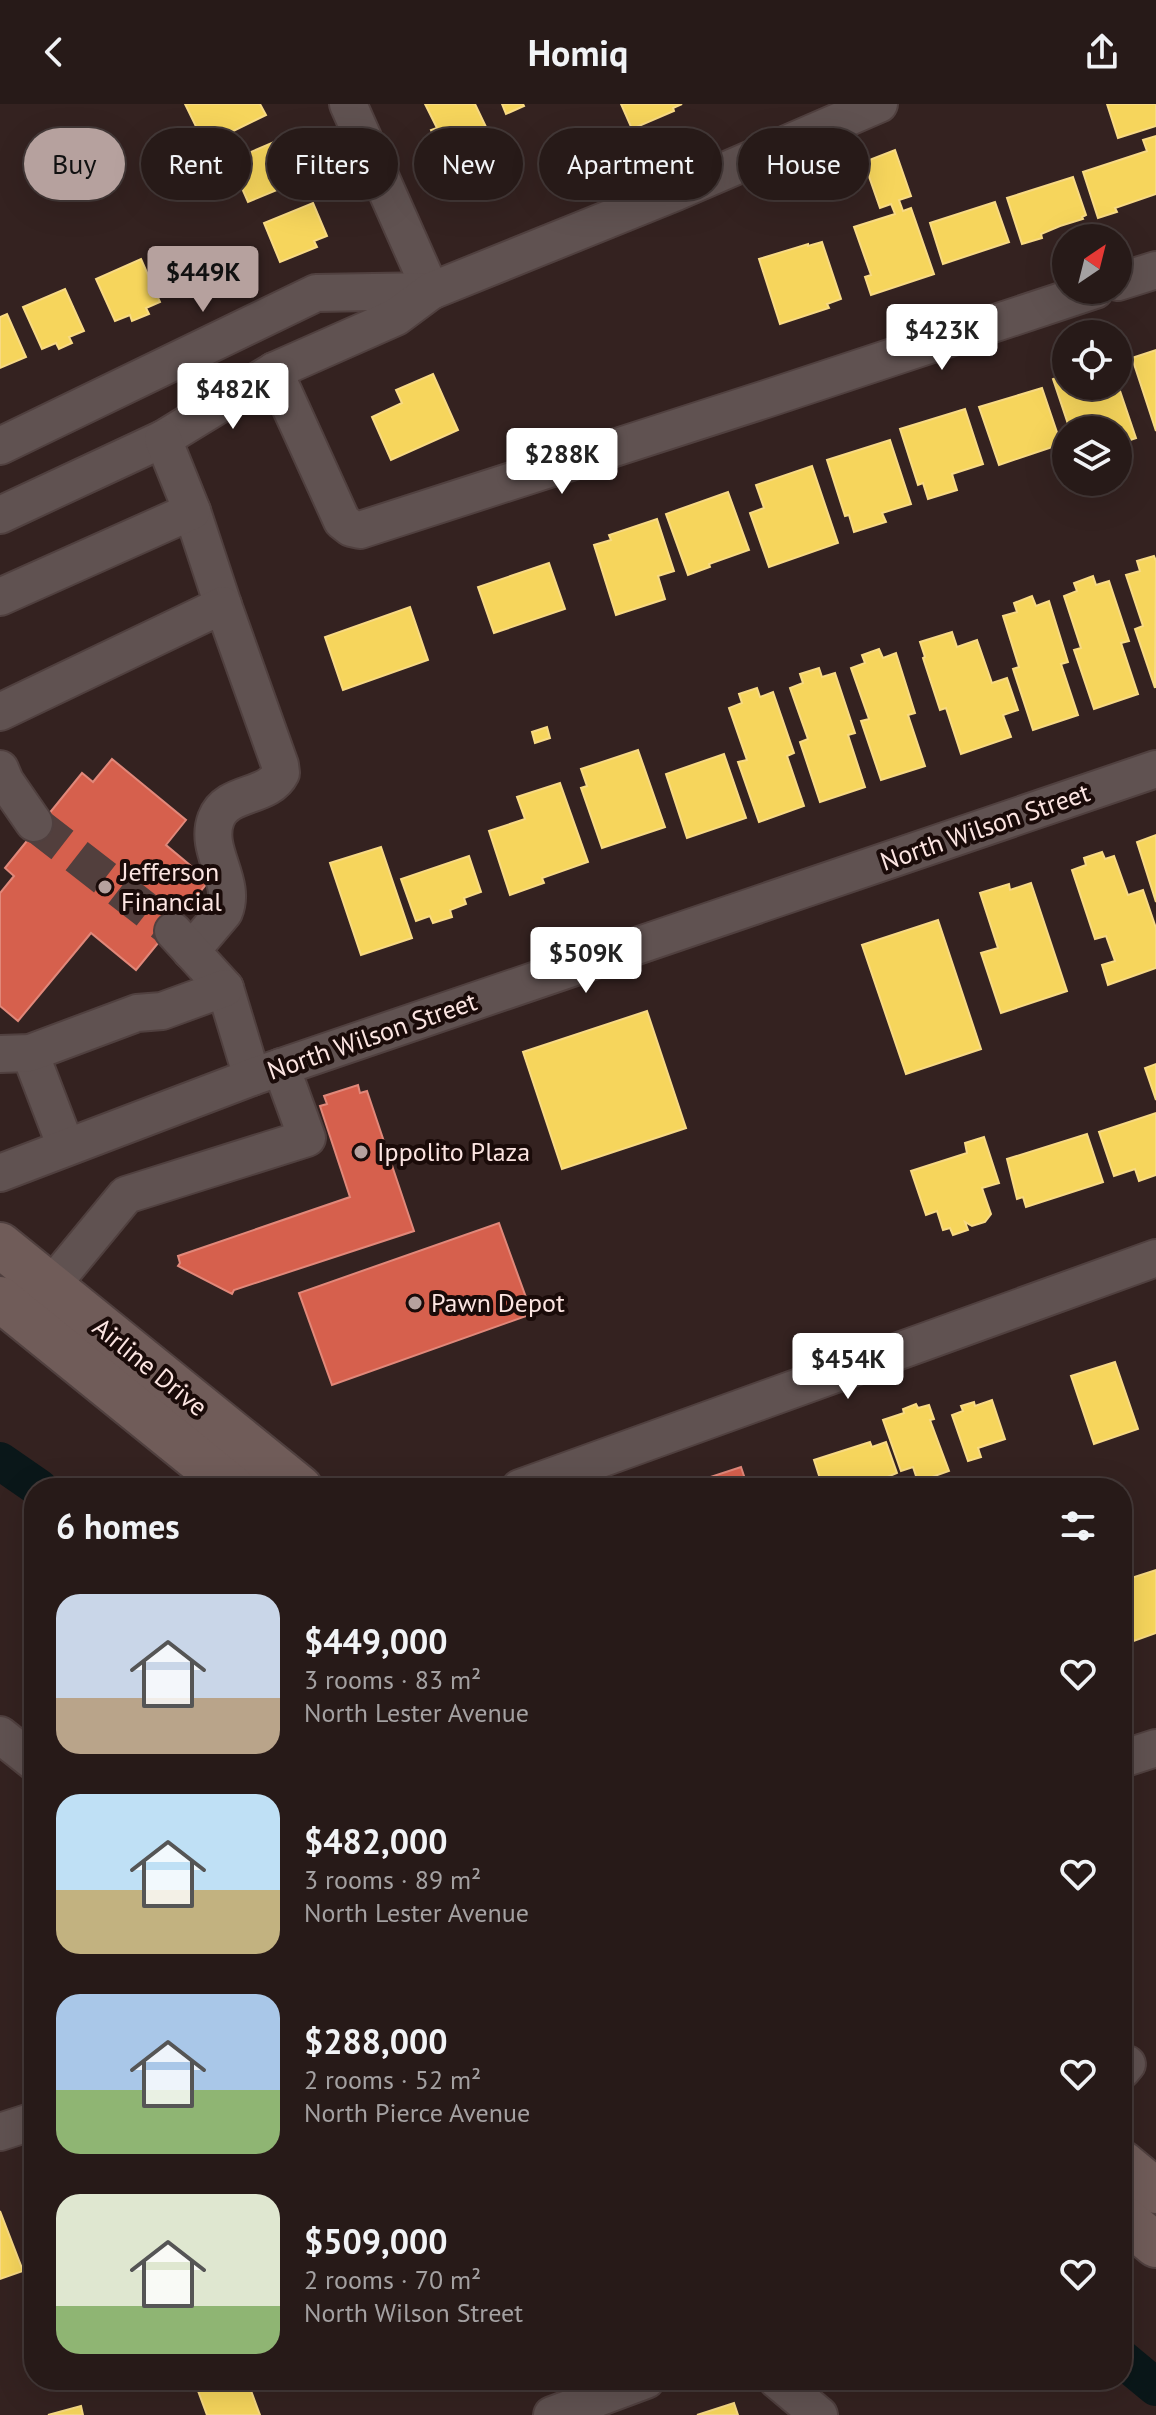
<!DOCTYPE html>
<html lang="en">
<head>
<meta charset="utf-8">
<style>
	:root { --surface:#271a18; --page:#332725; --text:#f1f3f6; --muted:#a4a1a2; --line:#433837; --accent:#b6a19e }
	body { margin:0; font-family:"PT Sans",sans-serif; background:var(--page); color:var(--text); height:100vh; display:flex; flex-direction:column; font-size:30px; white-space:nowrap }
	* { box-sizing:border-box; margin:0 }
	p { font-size:26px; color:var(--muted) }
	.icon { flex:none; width:44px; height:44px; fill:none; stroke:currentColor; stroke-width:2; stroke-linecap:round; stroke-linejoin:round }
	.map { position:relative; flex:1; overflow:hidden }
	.drawer { position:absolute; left:24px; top:1374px; width:1108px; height:912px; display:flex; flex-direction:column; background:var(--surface); border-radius:32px; box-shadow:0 8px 32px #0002,0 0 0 2px var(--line) }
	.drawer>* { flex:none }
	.banner { position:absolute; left:24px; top:24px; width:1108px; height:72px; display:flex; gap:16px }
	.needle { width:52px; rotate:35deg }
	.fabs { position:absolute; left:1052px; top:120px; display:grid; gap:16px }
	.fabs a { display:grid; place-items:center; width:80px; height:80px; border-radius:50%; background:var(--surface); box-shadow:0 8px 32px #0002,0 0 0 2px var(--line); font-size:40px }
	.price { position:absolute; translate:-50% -68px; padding:0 18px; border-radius:8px; background:#fff; color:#222; font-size:26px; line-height:52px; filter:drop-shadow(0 2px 4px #0008) }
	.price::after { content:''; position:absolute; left:50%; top:48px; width:24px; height:18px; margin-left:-12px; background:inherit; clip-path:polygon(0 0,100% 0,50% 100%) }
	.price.current { background:var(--accent); color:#111 }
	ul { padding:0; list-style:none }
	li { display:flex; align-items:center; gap:24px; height:200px; padding:0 32px }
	li span { display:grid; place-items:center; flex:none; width:224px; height:160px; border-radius:24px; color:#555 }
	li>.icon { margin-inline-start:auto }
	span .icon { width:96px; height:96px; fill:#fffc; stroke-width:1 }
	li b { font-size:34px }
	h2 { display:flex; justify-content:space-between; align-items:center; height:96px; padding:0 32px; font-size:34px }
	.chip { padding:0 28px; border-radius:36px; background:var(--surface); box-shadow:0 8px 32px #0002,0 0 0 2px var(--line); font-size:28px; line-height:72px }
	.chip.current { background:var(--accent); color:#111 }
	header { display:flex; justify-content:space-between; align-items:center; height:104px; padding:0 32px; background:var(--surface); font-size:36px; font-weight:800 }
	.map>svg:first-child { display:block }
</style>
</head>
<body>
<header><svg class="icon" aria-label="back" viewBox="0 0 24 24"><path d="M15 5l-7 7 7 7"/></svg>Homiq<svg class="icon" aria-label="share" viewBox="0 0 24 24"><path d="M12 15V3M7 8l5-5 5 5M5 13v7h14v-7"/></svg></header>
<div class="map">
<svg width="1156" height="2311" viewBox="0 0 1156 2311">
	<rect width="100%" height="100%" fill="#342220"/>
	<g fill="#f6d55c" stroke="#f8da84" stroke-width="2">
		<polygon points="185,0 260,0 266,11 205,41"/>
		<polygon points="425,0 475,0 487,25 447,43 445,38 438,41 431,26 437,24"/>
		<polygon points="502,0 523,0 524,2 506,10"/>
		<polygon points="621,0 682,0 673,4 674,7 632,25"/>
		<polygon points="1107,0 1156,0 1156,22 1118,34"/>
		<polygon points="1156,32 1156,90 1115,104 1117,108 1098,114 1083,68 1147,47 1143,36"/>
		<polygon points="281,35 292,61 299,58 306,74 248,98 230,57"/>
		<polygon points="895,46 911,92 899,96 903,107 911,104 934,170 871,191 865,173 871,171 854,123 895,110 891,100 880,104 864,58"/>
		<polygon points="1073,73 1086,111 1082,113 1083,115 1060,122 1041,130 1042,134 1022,140 1007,94"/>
		<polygon points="995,98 1009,138 943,160 930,119"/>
		<polygon points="313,99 327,132 314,137 317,143 280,158 264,119"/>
		<polygon points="822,138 841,195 827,200 829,204 780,220 759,155 808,140 808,142"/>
		<polygon points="141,155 160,198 146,204 149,210 132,217 130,211 115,217 96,175"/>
		<polygon points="65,185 84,227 69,233 72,239 59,245 56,239 42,245 23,203"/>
		<polygon points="7,210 26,253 0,264 0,213"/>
		<polygon points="1156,246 1156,327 1132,254"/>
		<polygon points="433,270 458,326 391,356 372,313 402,299 396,286"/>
		<polygon points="1066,270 1066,282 1118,281 1136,334 1118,340 1118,326 1070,326 1053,275"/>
		<polygon points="1042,284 1061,340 999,361 979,303"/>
		<polygon points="965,305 983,360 952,370 957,386 928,395 923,379 918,381 900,325"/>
		<polygon points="890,336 911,400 882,409 886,418 854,428 849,411 845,412 827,356"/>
		<polygon points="812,362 838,439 769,463 750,409 764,404 756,381"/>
		<polygon points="728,388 749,446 709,460 710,463 688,471 666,410"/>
		<polygon points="657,415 674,467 658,472 665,495 616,511 594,441 611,436 609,431"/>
		<polygon points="1154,452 1156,457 1155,584 1135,525 1143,522 1126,471 1140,467 1137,457"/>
		<polygon points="549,459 565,505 494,529 478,483"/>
		<polygon points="1093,472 1096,481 1109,477 1129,537 1121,539 1138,590 1094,605 1074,546 1081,544 1064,492 1077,487 1074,479"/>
		<polygon points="1032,492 1036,502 1049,497 1068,558 1061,560 1078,611 1033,626 1013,565 1019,563 1003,512 1017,508 1014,499"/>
		<polygon points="410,503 428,556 343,586 325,533"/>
		<polygon points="952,528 957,543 977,536 992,579 1007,574 1018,606 1003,611 1011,633 961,650 946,604 940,606 923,554 925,553 920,538"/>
		<polygon points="879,545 883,554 896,549 915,609 908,611 925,662 881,676 861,617 869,615 851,564 865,559 862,551"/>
		<polygon points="819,564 822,573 835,569 855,629 848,631 865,683 820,698 800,638 808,635 790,584 803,579 800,570"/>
		<polygon points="757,584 760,593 773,588 794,649 787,652 804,702 759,718 738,658 747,656 729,604 742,599 739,590"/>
		<polygon points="547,623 550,634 535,639 532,628"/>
		<polygon points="638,646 665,723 602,744 581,684 587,682 581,665"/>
		<polygon points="724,650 746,714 687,734 666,670"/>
		<polygon points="560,679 588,758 542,774 544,779 510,791 489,727 525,715 517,693"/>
		<polygon points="1156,731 1156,798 1137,738"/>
		<polygon points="381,743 412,834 361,851 330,759"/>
		<polygon points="1102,748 1105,755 1114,752 1128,791 1143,786 1156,824 1156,864 1108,881 1102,861 1115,857 1106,832 1095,835 1072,766 1086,761 1084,754"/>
		<polygon points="469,752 481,788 464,794 466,800 450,806 452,813 433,819 430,812 416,817 401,775"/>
		<polygon points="1031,779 1067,887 1001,909 981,849 998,844 980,789 1009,780 1010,786"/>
		<polygon points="938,816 981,945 906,970 862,841"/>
		<polygon points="647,907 686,1024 562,1065 523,948"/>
		<polygon points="1156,960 1156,996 1145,964"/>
		<polygon points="1156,1009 1156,1071 1139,1077 1135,1065 1114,1072 1099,1028"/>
		<polygon points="1087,1030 1103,1078 1026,1103 1023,1093 1017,1095 1007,1055"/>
		<polygon points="984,1033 999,1079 982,1084 991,1110 985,1118 972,1122 965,1118 968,1126 953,1131 950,1124 943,1126 937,1107 926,1111 911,1067 967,1049 965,1039"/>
		<polygon points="1115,1258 1138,1325 1094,1340 1071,1272"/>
		<polygon points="992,1296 1005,1335 978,1344 981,1353 968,1357 952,1311 963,1307 961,1302 974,1298 975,1302"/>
		<polygon points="916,1300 918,1304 929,1301 934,1315 930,1316 949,1367 918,1378 913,1363 901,1367 883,1316 904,1309 903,1305"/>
		<polygon points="870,1338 872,1343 886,1338 897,1369 861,1384 823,1384 814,1356"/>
		<polygon points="1156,1466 1156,1529 1125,1540 1130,1555 1122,1558 1122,1477"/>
		<polygon points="0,2107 23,2167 0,2175"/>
		<polygon points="194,2276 247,2276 260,2311 207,2311"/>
		<polygon points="734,2299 738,2311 697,2311"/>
		<polygon points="81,2302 83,2311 48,2311"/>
	</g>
	<g fill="#d6604d" stroke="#e1887a" stroke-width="2">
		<polygon points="112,655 186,716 166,741 209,777 136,866 91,829 18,917 0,902 0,789 14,772 5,764 82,669 93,678"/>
		<polygon points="358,981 360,989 367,987 414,1127 234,1186 232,1190 178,1162 180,1159 178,1152 350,1093 320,1002 327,1000 324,992"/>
		<polygon points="499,1119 532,1210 332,1281 299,1189"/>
		<polygon points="741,1363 748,1384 677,1384"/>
	</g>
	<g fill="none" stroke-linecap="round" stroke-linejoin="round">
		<g stroke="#0a1719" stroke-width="38">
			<polyline points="0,1357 39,1384"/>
			<polyline points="1122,2255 1156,2283"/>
		</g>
		<polyline stroke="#523f3d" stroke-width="36" stroke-dasharray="36 18" stroke-linecap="butt" points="34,719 173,827"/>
		<g stroke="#50403f" stroke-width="40">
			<g id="minor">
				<polyline points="348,0 431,187"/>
				<polyline points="1118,178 1156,166"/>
				<polyline points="274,267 342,417 351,424 360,426 769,294 1095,186"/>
				<polyline points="0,342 316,189 431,187"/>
				<polyline points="192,407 223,501"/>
				<polyline points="0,411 163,335 274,267 396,213 431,187 676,88 879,0"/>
				<polyline points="0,493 192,407 163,335"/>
				<path d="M0 608 223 501 280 661 281 669C268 695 227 686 216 715 204 747 237 777 224 808L191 847"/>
				<polyline points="0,665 5,677 34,719"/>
				<polyline points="173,827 225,884 252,973"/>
				<polyline points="30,949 66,1043"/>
				<polyline points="0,950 30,949 137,909 162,907 225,884"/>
				<polyline points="0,1069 252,973 1156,665"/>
				<polyline points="51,1182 126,1091 307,1034 281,963"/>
				<polyline points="520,1384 1156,1154"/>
				<polyline points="0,1631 34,1658"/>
				<polyline points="1122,1655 1156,1644"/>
				<polyline points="1122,1966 1127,1960"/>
				<polyline points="0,2028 34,2017"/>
				<polyline points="777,2276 819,2311"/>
				<polyline points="552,2311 646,2276"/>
			</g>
		</g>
		<g stroke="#50403f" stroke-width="48">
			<g id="highway">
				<polyline points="0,1141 300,1384"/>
				<polyline points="0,1195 233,1384"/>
				<polyline points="1122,2059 1156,2087"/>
				<polyline points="1122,2113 1156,2141"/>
			</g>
		</g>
		<use href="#minor" stroke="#605251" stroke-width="36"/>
		<use href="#highway" stroke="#705c59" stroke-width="44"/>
	</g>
	<g fill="#b6a19e" stroke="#1a0b09" stroke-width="3">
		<circle cx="105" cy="783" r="8"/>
		<circle cx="361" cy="1048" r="8"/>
		<circle cx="415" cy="1199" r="8"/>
	</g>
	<g text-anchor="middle" stroke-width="8" stroke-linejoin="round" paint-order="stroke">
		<g font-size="26" fill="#fce5e2" stroke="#1a0b09">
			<text transform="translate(985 723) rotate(-19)" y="9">North Wilson Street</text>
			<text transform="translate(372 932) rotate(-19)" y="9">North Wilson Street</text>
			<text transform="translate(150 1263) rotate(39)" y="9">Airline Drive</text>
		</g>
		<g font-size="26" fill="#fce5e2" stroke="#1a0b09" text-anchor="start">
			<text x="121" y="777">Jefferson<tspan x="121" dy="30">Financial</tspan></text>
			<text x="377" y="1057">Ippolito Plaza</text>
			<text x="431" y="1208">Pawn Depot</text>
		</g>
	</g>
</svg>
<div class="fabs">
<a><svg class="needle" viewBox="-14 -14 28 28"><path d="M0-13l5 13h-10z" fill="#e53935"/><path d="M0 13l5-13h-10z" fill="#a4a1a2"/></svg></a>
<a><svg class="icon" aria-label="locate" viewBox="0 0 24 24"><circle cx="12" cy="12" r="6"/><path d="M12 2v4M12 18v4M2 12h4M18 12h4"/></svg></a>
<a><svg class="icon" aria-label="layers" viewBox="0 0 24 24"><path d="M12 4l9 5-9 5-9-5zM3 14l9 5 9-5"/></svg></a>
</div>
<b class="price current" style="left:203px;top:210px">$449K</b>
<b class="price" style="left:942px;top:268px">$423K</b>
<b class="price" style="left:233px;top:327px">$482K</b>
<b class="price" style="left:562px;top:392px">$288K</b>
<b class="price" style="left:586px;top:891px">$509K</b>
<b class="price" style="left:848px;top:1297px">$454K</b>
<div class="banner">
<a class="chip current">Buy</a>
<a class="chip">Rent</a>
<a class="chip">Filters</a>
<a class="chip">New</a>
<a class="chip">Apartment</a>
<a class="chip">House</a>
</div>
<section class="drawer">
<h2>6 homes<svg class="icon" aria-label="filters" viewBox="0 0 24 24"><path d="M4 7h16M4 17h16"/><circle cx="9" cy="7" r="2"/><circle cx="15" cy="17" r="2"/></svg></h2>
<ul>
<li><span style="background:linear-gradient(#c9d6e8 65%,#b9a48a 0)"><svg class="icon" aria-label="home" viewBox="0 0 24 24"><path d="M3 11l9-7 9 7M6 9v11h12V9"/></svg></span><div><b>$449,000</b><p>3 rooms · 83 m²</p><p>North Lester Avenue</p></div><svg class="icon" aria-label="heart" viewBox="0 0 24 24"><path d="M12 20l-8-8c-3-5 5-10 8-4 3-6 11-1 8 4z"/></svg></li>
<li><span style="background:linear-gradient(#bfe0f5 60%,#c2b280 0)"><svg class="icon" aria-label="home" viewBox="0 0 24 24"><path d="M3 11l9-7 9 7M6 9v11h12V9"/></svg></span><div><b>$482,000</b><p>3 rooms · 89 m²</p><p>North Lester Avenue</p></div><svg class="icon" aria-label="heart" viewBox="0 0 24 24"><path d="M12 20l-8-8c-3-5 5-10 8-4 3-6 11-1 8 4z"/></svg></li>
<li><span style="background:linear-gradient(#a9c7e8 60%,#8fb573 0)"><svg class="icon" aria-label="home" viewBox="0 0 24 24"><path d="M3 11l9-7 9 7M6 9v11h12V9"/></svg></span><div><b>$288,000</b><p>2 rooms · 52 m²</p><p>North Pierce Avenue</p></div><svg class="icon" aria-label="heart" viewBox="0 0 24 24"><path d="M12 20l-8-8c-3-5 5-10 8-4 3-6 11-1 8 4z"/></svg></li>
<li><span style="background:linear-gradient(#dfe7d0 70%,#8fb573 0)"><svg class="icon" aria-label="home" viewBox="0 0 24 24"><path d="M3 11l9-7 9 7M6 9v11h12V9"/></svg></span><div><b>$509,000</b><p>2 rooms · 70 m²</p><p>North Wilson Street</p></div><svg class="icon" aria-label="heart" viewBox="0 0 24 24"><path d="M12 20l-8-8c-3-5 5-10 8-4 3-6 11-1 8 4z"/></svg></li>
</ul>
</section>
</div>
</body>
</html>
